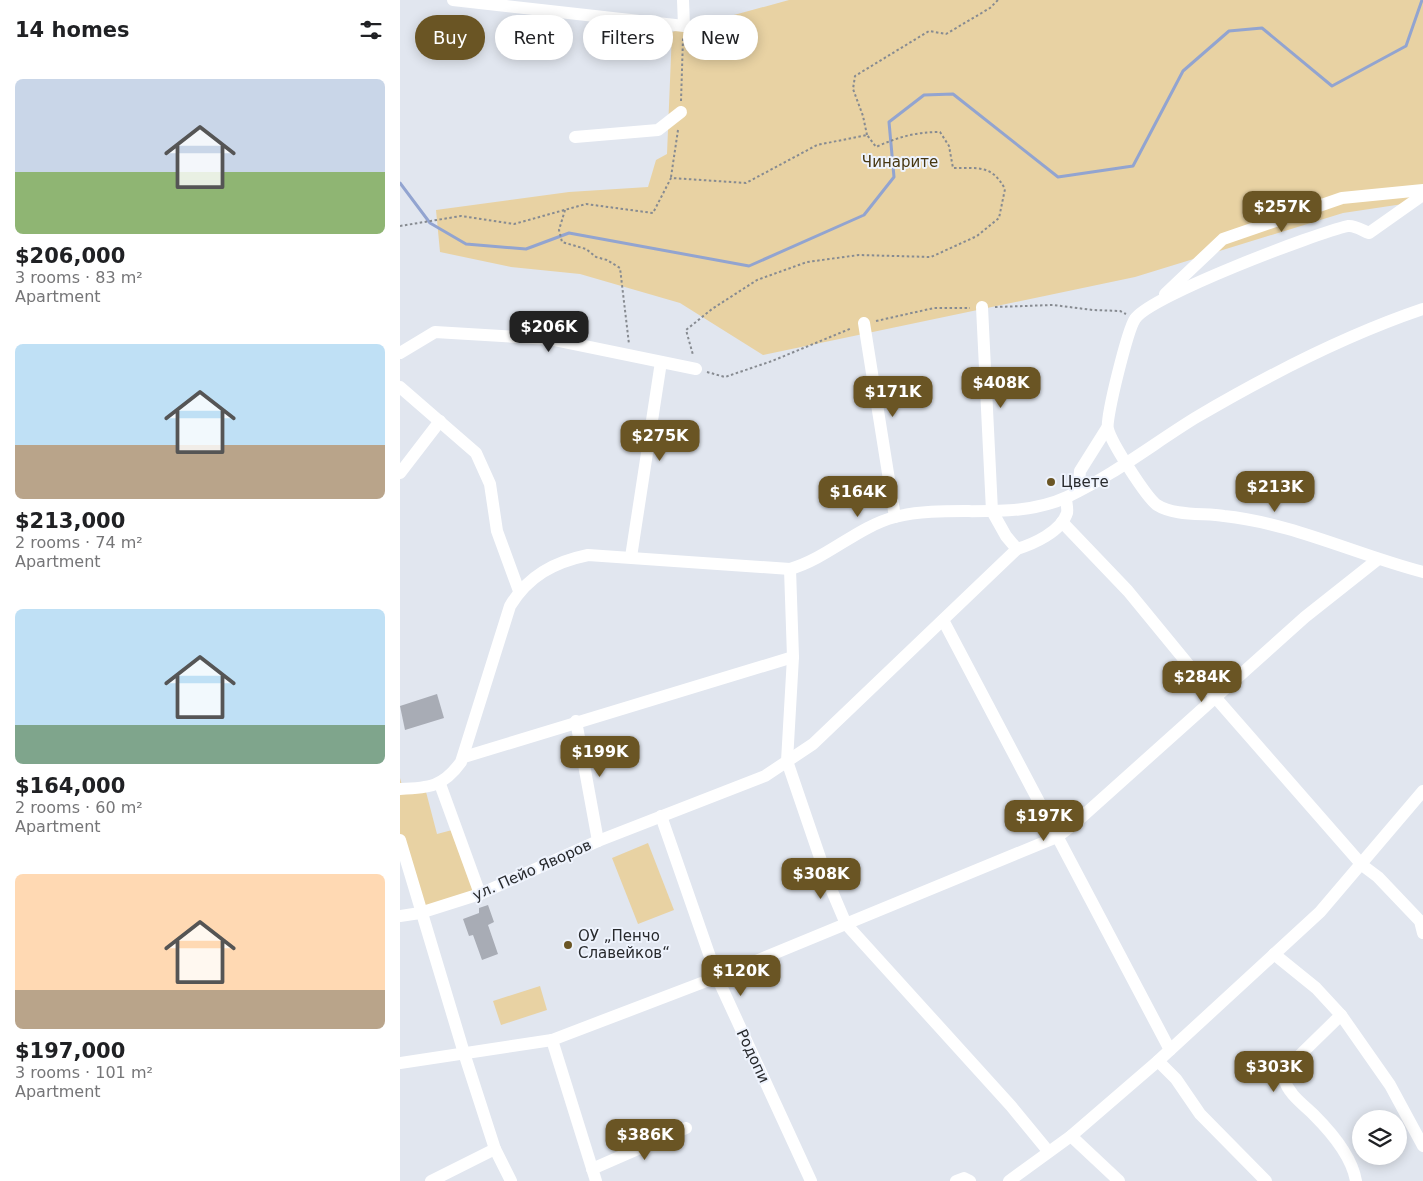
<!DOCTYPE html>
<html lang="en">
<head>
<meta charset="utf-8">
<style>
	:root { --surface:#fff; --page:#f6f6f6; --text:#202124; --muted:#757577; --accent:#6a5524 }
	body { margin:0; font-family:"DejaVu Sans",sans-serif; background:var(--page); color:var(--text); height:100vh; display:flex; flex-direction:column; font-size:19px; white-space:nowrap }
	* { box-sizing:border-box; margin:0 }
	p { font-size:16px; color:var(--muted) }
	.icon { flex:none; width:28px; height:28px; fill:none; stroke:currentColor; stroke-width:2; stroke-linecap:round; stroke-linejoin:round }
	.map { position:relative; flex:1; overflow:hidden }
	.side { display:flex; flex-direction:column; background:var(--surface); width:400px }
	.side>* { flex:none }
	.top-card { position:absolute; left:15px; top:15px; width:475px; height:45px; display:flex; gap:10px }
	.fabs { position:absolute; left:952px; top:1110px; display:grid; gap:10px }
	.fabs a { display:grid; place-items:center; width:55px; height:55px; border-radius:50%; background:var(--surface); box-shadow:0 2px 12px #0003; font-size:25px }
	.price { position:absolute; translate:-50% -42px; padding:0 11px; border-radius:10px; background:var(--accent); color:#fff; font-size:16px; line-height:32px; filter:drop-shadow(0 1px 2px #0008) }
	.price::after { content:''; position:absolute; left:50%; top:30px; width:15px; height:11px; margin-left:-8px; background:inherit; clip-path:polygon(0 0,100% 0,50% 100%) }
	.price.on { background:#222; color:#fff }
	ul { padding:0; list-style:none }
	li { display:grid; align-content:center; gap:10px; height:265px; padding:0 15px }
	li span { display:grid; place-items:center; height:155px; border-radius:8px; color:#555 }
	li>.icon { margin-inline-start:auto }
	span .icon { width:90px; height:90px; fill:#fffc; stroke-width:1 }
	li b { font-size:21px }
	h2 { display:flex; justify-content:space-between; align-items:center; height:60px; padding:0 15px; font-size:21px }
	.tag { padding:0 18px; border-radius:22px; background:var(--surface); box-shadow:0 2px 12px #0003; font-size:18px; line-height:45px }
	.tag.on { background:var(--accent); color:#fff }
	main { display:flex; flex:1; min-height:0 }
	.map>svg:first-child { display:block }
</style>
</head>
<body>
<main>
<section class="side">
<h2>14 homes<svg class="icon" aria-label="filters" viewBox="0 0 24 24"><path d="M4 7h16M4 17h16"/><circle cx="9" cy="7" r="2"/><circle cx="15" cy="17" r="2"/></svg></h2>
<ul>
<li><span style="background:linear-gradient(#c9d6e8 60%,#8fb573 0)"><svg class="icon" aria-label="home" viewBox="0 0 24 24"><path d="M3 11l9-7 9 7M6 9v11h12V9"/></svg></span><div><b>$206,000</b><p>3 rooms · 83 m²</p><p>Apartment</p></div></li>
<li><span style="background:linear-gradient(#bfe0f5 65%,#b9a48a 0)"><svg class="icon" aria-label="home" viewBox="0 0 24 24"><path d="M3 11l9-7 9 7M6 9v11h12V9"/></svg></span><div><b>$213,000</b><p>2 rooms · 74 m²</p><p>Apartment</p></div></li>
<li><span style="background:linear-gradient(#bfe0f5 75%,#7fa58c 0)"><svg class="icon" aria-label="home" viewBox="0 0 24 24"><path d="M3 11l9-7 9 7M6 9v11h12V9"/></svg></span><div><b>$164,000</b><p>2 rooms · 60 m²</p><p>Apartment</p></div></li>
<li><span style="background:linear-gradient(#ffd9b3 75%,#b9a48a 0)"><svg class="icon" aria-label="home" viewBox="0 0 24 24"><path d="M3 11l9-7 9 7M6 9v11h12V9"/></svg></span><div><b>$197,000</b><p>3 rooms · 101 m²</p><p>Apartment</p></div></li>
</ul>
</section>
<div class="map">
<svg width="1023" height="1181" viewBox="0 0 1023 1181">
	<rect width="100%" height="100%" fill="#e1e6ef"/>
	<g fill="#e8d2a3">
		<polygon points="389,0 1023,0 1023,201 943,213 735,277 363,355 280,303 180,274 111,267 40,252 36,210 169,192 248,187 256,160 267,154 272,32"/>
		<polygon points="0,778 3,789 25,788 37,834 56,829 80,894 20,913 0,840"/>
		<polygon points="248,843 274,910 238,924 212,858"/>
		<polygon points="140,986 147,1010 101,1025 93,1001"/>
	</g>
	<g fill="none" stroke-linecap="round" stroke-linejoin="round">
		<polyline stroke="#92a4d0" stroke-width="3" points="0,183 30,223 66,244 126,249 169,233 349,266 464,215 494,177 489,122 524,95 553,94 658,177 733,166 783,71 829,31 862,28 932,86 1006,46 1022,0"/>
	</g>
	<g fill="#a8acb5">
		<polygon points="37,694 44,718 5,730 0,706"/>
		<polygon points="88,905 94,922 88,925 98,954 82,960 73,935 69,936 63,919 79,913 79,908"/>
	</g>
	<g fill="none" stroke-linecap="round" stroke-linejoin="round">
		<g stroke="#878b91" stroke-width="2" stroke-dasharray="2.5 2.5" stroke-linecap="butt">
			<polyline points="281,101 283,38"/>
			<polyline points="467,135 463,116 453,89 455,76 529,31 546,34 590,8 598,0"/>
			<polyline points="271,177 278,130"/>
			<polyline points="165,210 159,230 162,242 186,249 196,257 207,260 220,268 229,344"/>
			<path d="M0 226 61 216 114 224 186 204 253 213 271 178 346 183 417 145 467 135 476 147C498 137 516 132 540 132L549 146 553 168C579 168 592 165 605 189L599 218 577 236 531 257 459 255 407 262 357 280 312 309 286 330 293 355"/>
			<polyline points="595,307 653,305 693,310 720,311 726,314"/>
			<polyline points="476,321 534,308 570,308"/>
			<polyline points="307,372 325,377 372,361 452,328"/>
		</g>
		<g stroke="#fff" stroke-width="12">
			<polyline points="53,0 284,26 283,0"/>
			<polyline points="175,137 258,130 281,112"/>
			<path d="M1023 195 969 233C963 231 955 225 948 226 916 233 750 296 735 319 728 329 705 419 708 429 711 442 746 497 757 505 774 516 804 513 824 516 892 523 957 555 1023 572"/>
			<polyline points="765,294 823,239 942,198 1023,190"/>
			<path d="M582 307 592 511 606 536 617 549C633 544 661 532 667 513 668 509 666 502 666 498"/>
			<polyline points="464,323 495,517"/>
			<polyline points="0,353 35,332 150,339 296,369"/>
			<polyline points="0,387 76,453 90,484 97,531 119,591"/>
			<polyline points="0,473 40,421"/>
			<polyline points="678,491 680,471 707,428"/>
			<polyline points="662,522 728,591 815,697 962,865 978,877 1020,921 1023,933"/>
			<polyline points="231,557 261,362"/>
			<polyline points="390,569 393,657 387,761 429,884 446,924 611,1106 648,1151"/>
			<polyline points="543,620 770,1050"/>
			<polyline points="176,721 198,841"/>
			<polyline points="64,757 393,657"/>
			<polyline points="40,784 80,894"/>
			<path d="M0 789C29 788 43 787 61 762L110 606C128 576 154 562 188 555L390 569C428 558 457 527 495 517 550 503 613 522 667 497 712 476 753 444 795 418 868 375 943 336 1023 309"/>
			<polyline points="261,816 317,977 411,1181"/>
			<polyline points="0,840 64,1053 95,1149 111,1181"/>
			<polyline points="0,916 20,913 80,894 198,841 365,776 413,744 617,549"/>
			<polyline points="874,954 916,988 941,1015 990,1085 1023,1146"/>
			<path d="M941 1015 900 1055 884 1079C889 1095 903 1104 914 1115 931 1132 952 1157 956 1181"/>
			<polyline points="152,1040 196,1181"/>
			<polyline points="758,1061 776,1079 800,1114 866,1181"/>
			<polyline points="0,1063 152,1040 317,977 657,837 674,824 905,617 977,560"/>
			<polyline points="671,1136 719,1181"/>
			<polyline points="192,1169 286,1128"/>
			<polyline points="31,1181 95,1149"/>
			<polyline points="556,1181 564,1178 570,1181"/>
			<polyline points="609,1181 671,1136 758,1061 920,912 1023,791"/>
		</g>
	</g>
	<g fill="#6a5524" stroke="#eef3fd" stroke-width="2">
		<circle cx="651" cy="482" r="5"/>
		<circle cx="168" cy="945" r="5"/>
	</g>
	<g text-anchor="middle" stroke-width="4" stroke-linejoin="round" paint-order="stroke">
		<g font-size="15" fill="#473711" stroke="#eef3fd">
			<text x="500" y="167">Чинарите</text>
		</g>
		<g font-size="15" fill="#282a2d" stroke="#eef3fd" text-anchor="start">
			<text x="661" y="487">Цвете</text>
			<text x="178" y="941">ОУ „Пенчо<tspan x="178" dy="17">Славейков“</tspan></text>
		</g>
		<g font-size="15" fill="#282a2d" stroke="#eef3fd">
			<text transform="translate(132 870) rotate(-24)" y="5">ул. Пейо Яворов</text>
			<text transform="translate(353 1056) rotate(65)" y="5">Родопи</text>
		</g>
	</g>
</svg>
<div class="fabs">
<a><svg class="icon" aria-label="layers" viewBox="0 0 24 24"><path d="M12 4l9 5-9 5-9-5zM3 14l9 5 9-5"/></svg></a>
</div>
<b class="price" style="left:882px;top:233px">$257K</b>
<b class="price on" style="left:149px;top:353px">$206K</b>
<b class="price" style="left:601px;top:409px">$408K</b>
<b class="price" style="left:493px;top:418px">$171K</b>
<b class="price" style="left:260px;top:462px">$275K</b>
<b class="price" style="left:875px;top:513px">$213K</b>
<b class="price" style="left:458px;top:518px">$164K</b>
<b class="price" style="left:802px;top:703px">$284K</b>
<b class="price" style="left:200px;top:778px">$199K</b>
<b class="price" style="left:644px;top:842px">$197K</b>
<b class="price" style="left:421px;top:900px">$308K</b>
<b class="price" style="left:341px;top:997px">$120K</b>
<b class="price" style="left:874px;top:1093px">$303K</b>
<b class="price" style="left:245px;top:1161px">$386K</b>
<div class="top-card">
<a class="tag on">Buy</a>
<a class="tag">Rent</a>
<a class="tag">Filters</a>
<a class="tag">New</a>
</div>
</div>
</main>
</body>
</html>
